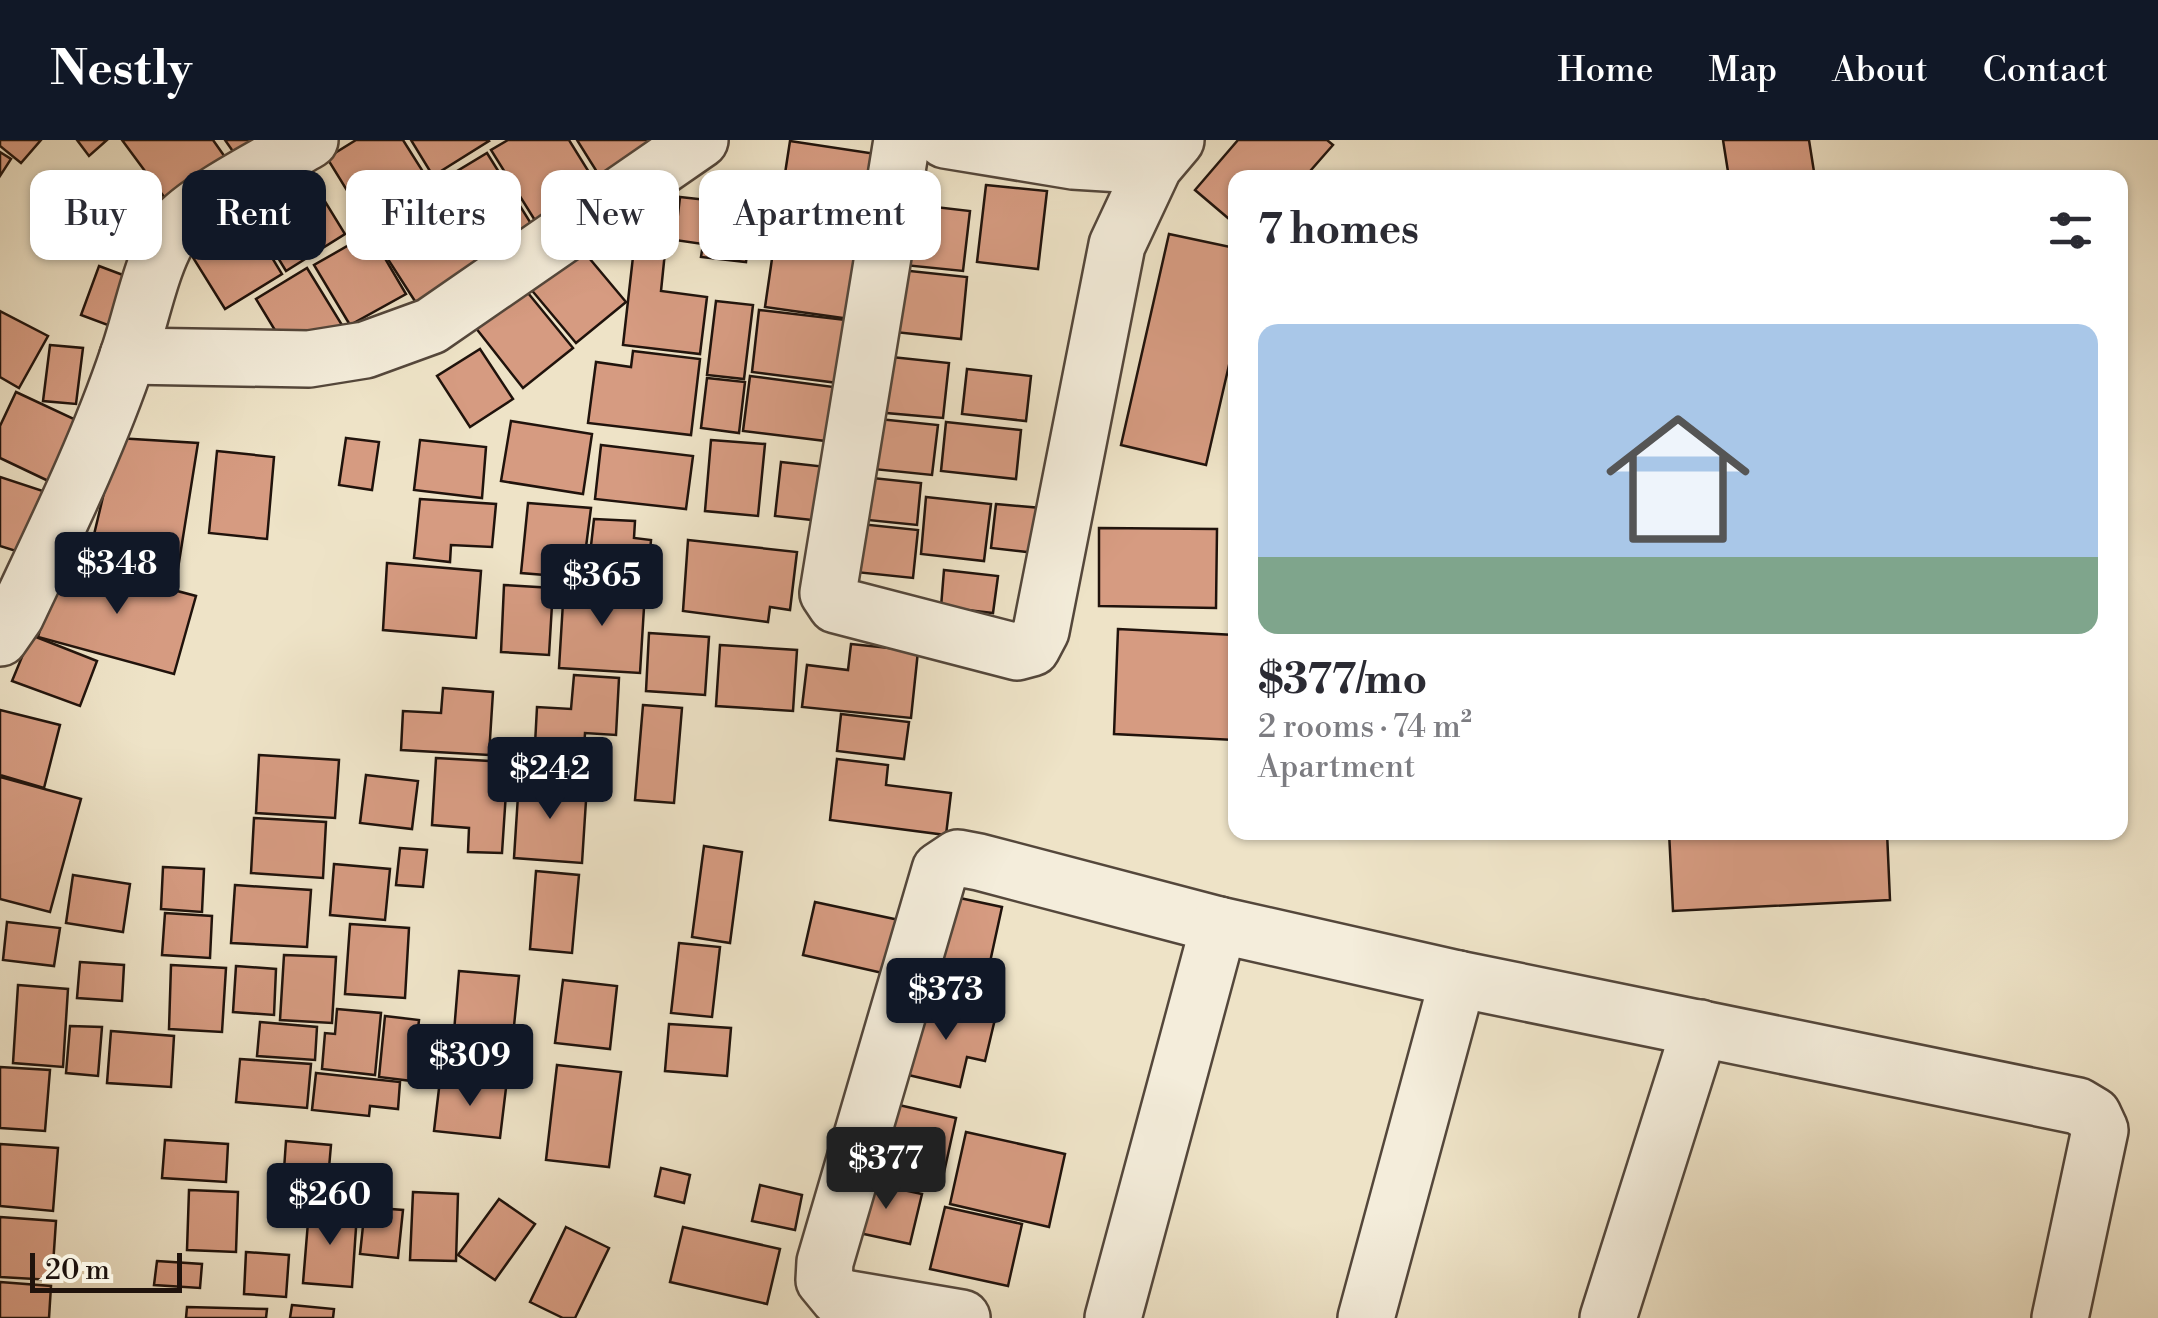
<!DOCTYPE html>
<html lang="en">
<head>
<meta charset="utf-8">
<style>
	:root { --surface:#fff; --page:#f7f7f7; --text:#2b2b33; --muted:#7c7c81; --line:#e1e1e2; --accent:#111827 }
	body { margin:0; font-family:"Libre Bodoni",serif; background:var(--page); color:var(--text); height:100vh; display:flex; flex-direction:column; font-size:38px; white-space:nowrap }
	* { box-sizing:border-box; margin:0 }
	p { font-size:32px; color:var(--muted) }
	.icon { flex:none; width:55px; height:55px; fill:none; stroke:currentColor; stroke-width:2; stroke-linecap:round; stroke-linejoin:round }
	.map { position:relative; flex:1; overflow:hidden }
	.details { position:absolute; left:1228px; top:30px; width:900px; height:670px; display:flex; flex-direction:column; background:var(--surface); border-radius:20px; box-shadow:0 2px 8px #0004 }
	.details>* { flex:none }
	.banner { position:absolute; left:30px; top:30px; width:950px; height:90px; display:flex; gap:20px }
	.scale { position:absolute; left:30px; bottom:25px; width:152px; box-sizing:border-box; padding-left:10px; border:5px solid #20130c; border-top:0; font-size:28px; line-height:35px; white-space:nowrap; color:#20130c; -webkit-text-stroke:8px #f4eddb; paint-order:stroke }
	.price { position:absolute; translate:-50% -85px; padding:0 22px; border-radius:10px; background:var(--accent); color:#fff; font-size:32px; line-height:65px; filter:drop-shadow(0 2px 5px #0008) }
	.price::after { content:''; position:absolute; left:50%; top:60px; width:30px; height:22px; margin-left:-15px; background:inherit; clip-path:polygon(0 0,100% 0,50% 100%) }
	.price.selected { background:#222; color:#fff }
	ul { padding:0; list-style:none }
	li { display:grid; align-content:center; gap:20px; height:530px; padding:0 30px }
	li+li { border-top:2px solid var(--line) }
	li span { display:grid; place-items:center; height:310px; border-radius:20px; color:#555 }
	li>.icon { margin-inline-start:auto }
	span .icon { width:180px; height:180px; fill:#fffc; stroke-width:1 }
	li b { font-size:42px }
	h2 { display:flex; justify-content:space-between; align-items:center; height:120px; padding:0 30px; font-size:42px }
	.tag { padding:0 35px; border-radius:20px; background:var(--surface); box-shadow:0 2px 8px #0004; font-size:35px; line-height:90px }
	.tag.selected { background:var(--accent); color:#fff }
	header { display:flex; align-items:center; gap:60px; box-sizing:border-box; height:140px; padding:0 50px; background:var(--accent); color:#fff }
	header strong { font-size:48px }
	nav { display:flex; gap:55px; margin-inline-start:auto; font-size:35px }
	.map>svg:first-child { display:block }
</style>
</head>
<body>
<header>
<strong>Nestly</strong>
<nav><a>Home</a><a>Map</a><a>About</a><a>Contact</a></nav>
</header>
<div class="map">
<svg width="2158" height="1178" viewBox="0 0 2158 1178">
	<rect width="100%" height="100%" fill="#eee3c7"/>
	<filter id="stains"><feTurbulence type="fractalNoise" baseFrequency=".002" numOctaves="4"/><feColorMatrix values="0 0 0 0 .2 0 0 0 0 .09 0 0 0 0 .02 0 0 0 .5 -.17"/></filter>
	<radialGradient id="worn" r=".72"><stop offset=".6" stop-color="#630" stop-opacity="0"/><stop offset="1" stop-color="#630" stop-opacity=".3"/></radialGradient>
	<g fill="#d69b81" stroke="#20130c" stroke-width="2.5">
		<polygon points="0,0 41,0 21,23 0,6"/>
		<polygon points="77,0 107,0 89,16"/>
		<polygon points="122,0 213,0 232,27 173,69"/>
		<polygon points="225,0 297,0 246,30"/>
		<polygon points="356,0 403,0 427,38 364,78 327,18"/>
		<polygon points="411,0 488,0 489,1 433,36"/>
		<polygon points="508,0 569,0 597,45 536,82 491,10"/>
		<polygon points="577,0 658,0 602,40"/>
		<polygon points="1238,0 1327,0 1333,5 1304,38 1235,38 1235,84 1195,50"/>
		<polygon points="1723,0 1809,0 1815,38 1729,38"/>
		<polygon points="790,1 896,17 881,109 776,92"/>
		<polygon points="0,12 11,19 0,36"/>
		<polygon points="487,13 535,90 487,118 439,42"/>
		<polygon points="310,37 345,94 286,131 251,73"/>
		<polygon points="432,43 486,127 420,169 366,85"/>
		<polygon points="986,45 1047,51 1038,129 977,122"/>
		<polygon points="680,57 753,65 746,122 701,117 703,104 675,100"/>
		<polygon points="901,63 970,71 963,131 894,124"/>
		<polygon points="249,80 282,134 225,169 192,116"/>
		<polygon points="370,93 406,154 350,185 314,125"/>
		<polygon points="1169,94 1235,108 1235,199 1206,325 1121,305"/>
		<polygon points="574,100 626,162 576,203 524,141"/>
		<polygon points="774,105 866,118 857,180 765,167"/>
		<polygon points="634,108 665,112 661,151 707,157 700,214 623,205"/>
		<polygon points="99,126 139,141 121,190 81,175"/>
		<polygon points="307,128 342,185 290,215 256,159"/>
		<polygon points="891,129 967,137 961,199 885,191"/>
		<polygon points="519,142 573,208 523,248 468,178"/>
		<polygon points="716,161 753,165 744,239 707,235"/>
		<polygon points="759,170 846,180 838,243 752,232"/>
		<polygon points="0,171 48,196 19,248 0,237"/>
		<polygon points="50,205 83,208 76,264 43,261"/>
		<polygon points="480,209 513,259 470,287 437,236"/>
		<polygon points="633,211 700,219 691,295 588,283 596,222 631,227"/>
		<polygon points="882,216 949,223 943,278 875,272"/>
		<polygon points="967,229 1031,236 1026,281 962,274"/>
		<polygon points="750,236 841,248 834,302 743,291"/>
		<polygon points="707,238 745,242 739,293 701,288"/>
		<polygon points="16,252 89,286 61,347 0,318 0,286"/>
		<polygon points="869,278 938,285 932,335 863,328"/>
		<polygon points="511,281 592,294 583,354 501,341"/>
		<polygon points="946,282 1021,290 1016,339 941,331"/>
		<polygon points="117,298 198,303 176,441 87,424"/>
		<polygon points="346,298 379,302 372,350 339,345"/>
		<polygon points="420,300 486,307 482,358 414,350"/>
		<polygon points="711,300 765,304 758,376 705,371"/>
		<polygon points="601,305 693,316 686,369 595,359"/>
		<polygon points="217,311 274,317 267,399 209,393"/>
		<polygon points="781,322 836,328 831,382 775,376"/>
		<polygon points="853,336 921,343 917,385 848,378"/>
		<polygon points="0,337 55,355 35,417 0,406"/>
		<polygon points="926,357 991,364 984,421 921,414"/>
		<polygon points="420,359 496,364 492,407 451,405 450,422 414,418"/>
		<polygon points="528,363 591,368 582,438 521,433"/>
		<polygon points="996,364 1041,368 1036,413 991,408"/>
		<polygon points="594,379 635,381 634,398 651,400 647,445 587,441"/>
		<polygon points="841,382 918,390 913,438 836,430"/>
		<polygon points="1099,388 1217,389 1216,468 1099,466"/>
		<polygon points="688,400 797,412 790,470 770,467 768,482 683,471"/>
		<polygon points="60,420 196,456 174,534 38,497"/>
		<polygon points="387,423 481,431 476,498 383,490"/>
		<polygon points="944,430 998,436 993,473 941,467"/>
		<polygon points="504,445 553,448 549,515 501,512"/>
		<polygon points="564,446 645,451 640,533 559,528"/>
		<polygon points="1118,489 1235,495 1235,600 1114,594"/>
		<polygon points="649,493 709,497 705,555 646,551"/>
		<polygon points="31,495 97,521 80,566 12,541"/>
		<polygon points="851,504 918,511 911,578 802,567 807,525 848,530"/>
		<polygon points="720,505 797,510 793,571 716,566"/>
		<polygon points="574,535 619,538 616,595 585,593 583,627 534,623 537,567 571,569"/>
		<polygon points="443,548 493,552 489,615 401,610 403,571 441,573"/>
		<polygon points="643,565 682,568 674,663 635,660"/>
		<polygon points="0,570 60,585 44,648 0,635"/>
		<polygon points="841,574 909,582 904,619 837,611"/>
		<polygon points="259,615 339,620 335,678 256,673"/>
		<polygon points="436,618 508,622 502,713 468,712 469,688 432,685"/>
		<polygon points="837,619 888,625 886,645 951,653 946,695 830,680"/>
		<polygon points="366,635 418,641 412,689 360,683"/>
		<polygon points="0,637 81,659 50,772 0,759"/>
		<polygon points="519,640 587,645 582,723 514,718"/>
		<polygon points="254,678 326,682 323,738 251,733"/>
		<polygon points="1669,692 1887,692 1890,760 1673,771"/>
		<polygon points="704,706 742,712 730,803 692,797"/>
		<polygon points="400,708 427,710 423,747 396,745"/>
		<polygon points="334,724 390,729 385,780 330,775"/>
		<polygon points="163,727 204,729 202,772 161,769"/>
		<polygon points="536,731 579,735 572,813 530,809"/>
		<polygon points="73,735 130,744 123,792 66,783"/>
		<polygon points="235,745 311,750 307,807 231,803"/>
		<polygon points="941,754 1002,767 985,845 923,832"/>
		<polygon points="815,762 899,780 887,834 803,815"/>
		<polygon points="165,773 212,776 210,818 162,815"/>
		<polygon points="7,782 60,788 54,826 3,820"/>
		<polygon points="350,784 409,788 405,858 345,854"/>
		<polygon points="679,803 720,807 712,877 671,873"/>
		<polygon points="284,815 336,817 332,883 280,880"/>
		<polygon points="80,822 124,825 122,861 77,858"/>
		<polygon points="171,825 226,828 222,892 169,889"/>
		<polygon points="236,826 276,829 274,875 233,872"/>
		<polygon points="459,831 519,836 513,896 454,892"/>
		<polygon points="563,840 617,846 610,909 555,903"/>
		<polygon points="18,845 68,849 63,927 13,923"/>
		<polygon points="919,862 995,879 985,921 967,917 960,947 904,934"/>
		<polygon points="337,869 381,873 375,935 322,929 325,893 335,894"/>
		<polygon points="385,876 419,880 412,941 379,937"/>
		<polygon points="260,882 317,887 315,920 257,916"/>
		<polygon points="669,884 731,888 727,936 665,931"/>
		<polygon points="70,886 102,887 98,936 66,933"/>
		<polygon points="111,891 174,896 171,947 107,943"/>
		<polygon points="240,919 311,924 307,968 236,962"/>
		<polygon points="557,925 621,932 609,1027 546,1020"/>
		<polygon points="0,927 50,930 45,991 0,988"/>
		<polygon points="316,933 400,942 398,969 370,966 369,976 312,970"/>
		<polygon points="440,940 506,948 500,998 434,991"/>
		<polygon points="890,963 956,978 943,1037 877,1022"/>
		<polygon points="966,992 1065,1014 1049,1087 950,1064"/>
		<polygon points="165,1000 228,1004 226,1042 162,1038"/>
		<polygon points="286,1001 331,1005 326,1062 282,1058"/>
		<polygon points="0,1004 58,1008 53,1071 0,1066"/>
		<polygon points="661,1028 690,1035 684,1063 655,1056"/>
		<polygon points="861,1041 922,1054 910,1104 850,1091"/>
		<polygon points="760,1045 802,1055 795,1090 752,1081"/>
		<polygon points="189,1050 238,1052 236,1112 187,1110"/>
		<polygon points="413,1052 458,1054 456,1121 410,1120"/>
		<polygon points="499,1059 535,1084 495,1140 458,1115"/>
		<polygon points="365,1067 403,1070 398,1118 360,1114"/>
		<polygon points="945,1067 1022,1084 1008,1146 930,1129"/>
		<polygon points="309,1070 357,1073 352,1147 303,1143"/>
		<polygon points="0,1077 56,1081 52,1140 0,1137"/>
		<polygon points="566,1087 609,1108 575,1178 563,1178 530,1162"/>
		<polygon points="683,1087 780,1109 767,1164 670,1142"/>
		<polygon points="246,1112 289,1115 286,1157 244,1154"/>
		<polygon points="157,1121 202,1124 200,1148 154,1145"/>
		<polygon points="0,1142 51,1146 49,1178 0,1178"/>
		<polygon points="292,1165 334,1169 333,1178 290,1178"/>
		<polygon points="187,1167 267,1169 266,1178 186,1178"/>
	</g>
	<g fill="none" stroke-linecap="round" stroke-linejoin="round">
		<g stroke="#54473b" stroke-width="60">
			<g id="minor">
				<polyline points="902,0 828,453 836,465 1017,512 1032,508 1041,491 1117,105 1154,26 1176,0"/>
				<polyline points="945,0 1073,21 1154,26"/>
				<polyline points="128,216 309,219 365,210 431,186 700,0"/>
				<path d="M0 498 16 475C56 390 98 305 128 216 142 177 151 120 175 87 195 61 278 19 310 0"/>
				<polyline points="962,1178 838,1157 824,1140 825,1122 940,730 958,718 979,722 1219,785"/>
				<polyline points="1113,1178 1219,785 1458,839 2078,966 2093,975 2100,990 2060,1178"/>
				<polyline points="1366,1178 1458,839"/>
				<polyline points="1608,1178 1700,888"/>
			</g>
		</g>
		<use href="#minor" stroke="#f4eddb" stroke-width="55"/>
	</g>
	<rect width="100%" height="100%" filter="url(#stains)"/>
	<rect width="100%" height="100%" fill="url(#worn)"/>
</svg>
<div class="scale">20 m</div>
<b class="price" style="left:117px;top:477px">$348</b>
<b class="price" style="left:602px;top:489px">$365</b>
<b class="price" style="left:550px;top:682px">$242</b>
<b class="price" style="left:946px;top:903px">$373</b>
<b class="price" style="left:470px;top:969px">$309</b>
<b class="price selected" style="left:886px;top:1072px">$377</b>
<b class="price" style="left:330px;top:1108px">$260</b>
<div class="banner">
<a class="tag">Buy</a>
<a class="tag selected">Rent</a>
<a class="tag">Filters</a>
<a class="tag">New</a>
<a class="tag">Apartment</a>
</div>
<section class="details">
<h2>7 homes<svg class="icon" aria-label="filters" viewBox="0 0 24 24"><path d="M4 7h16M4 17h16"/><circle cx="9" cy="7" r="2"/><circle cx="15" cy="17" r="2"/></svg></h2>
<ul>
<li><span style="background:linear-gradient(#a9c7e8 75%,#7fa58c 0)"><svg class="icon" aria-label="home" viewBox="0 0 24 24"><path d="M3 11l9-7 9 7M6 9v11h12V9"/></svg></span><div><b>$377/mo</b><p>2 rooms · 74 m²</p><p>Apartment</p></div></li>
</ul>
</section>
</div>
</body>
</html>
